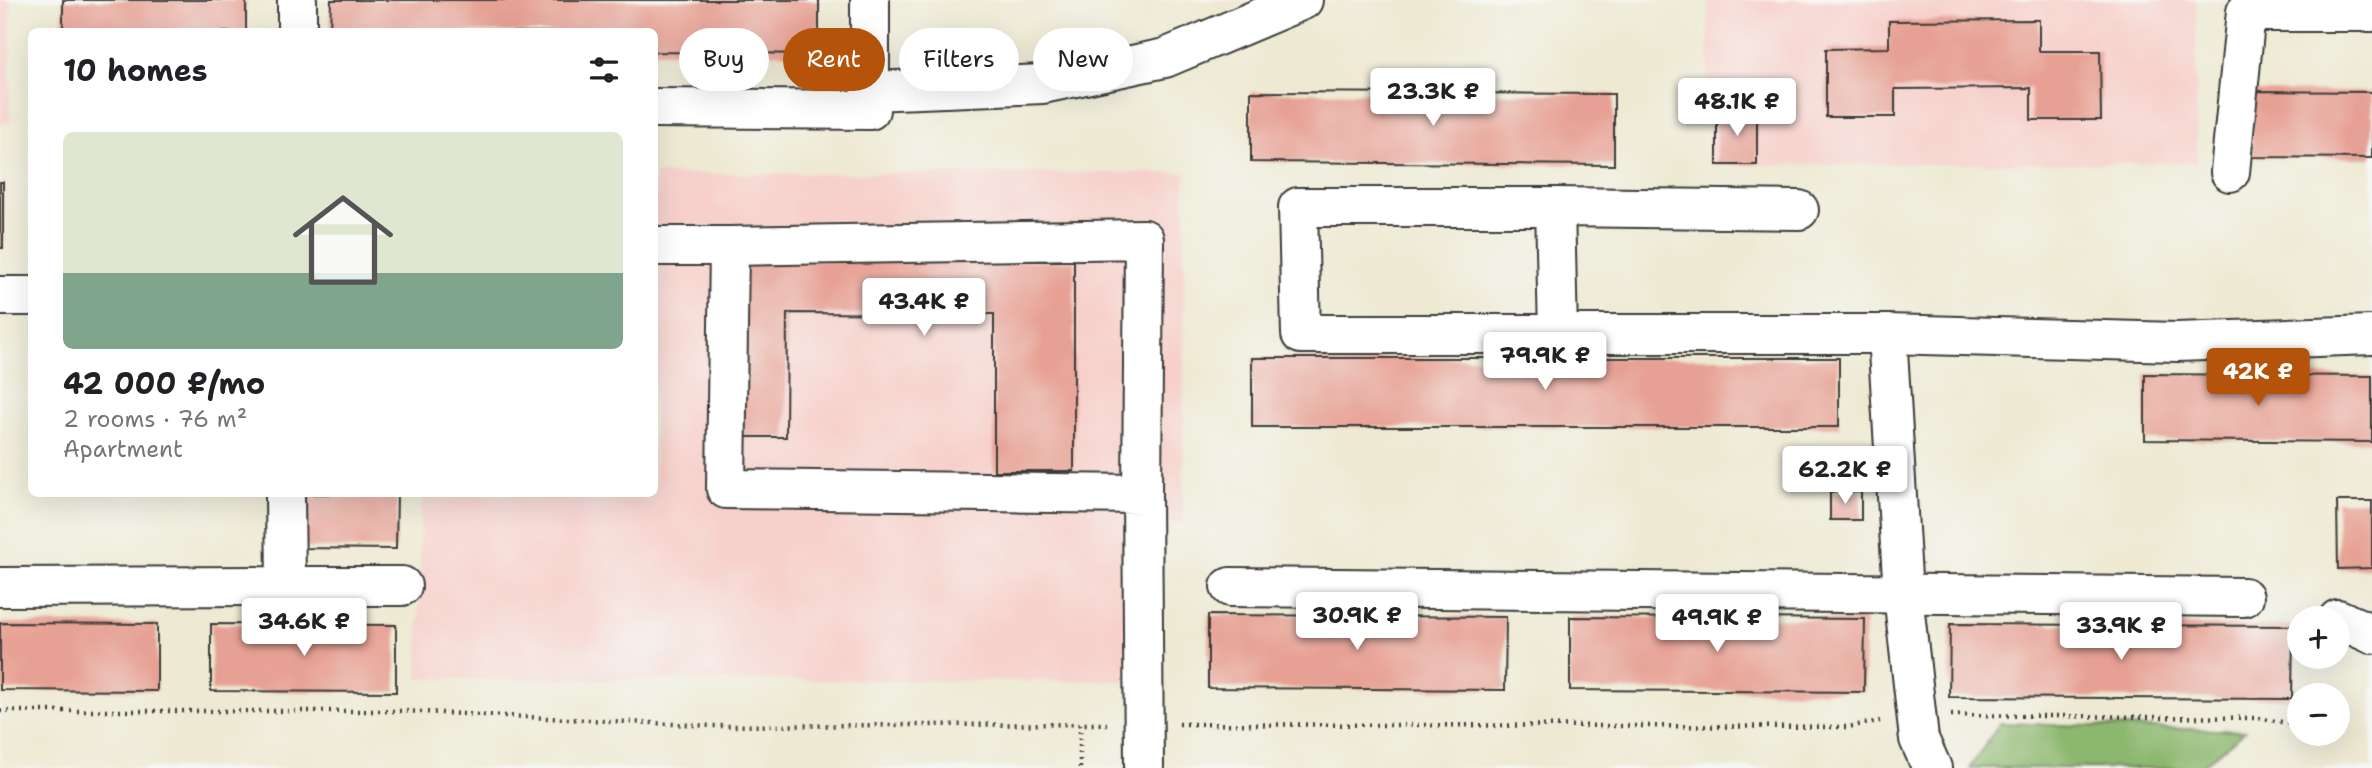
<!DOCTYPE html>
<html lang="en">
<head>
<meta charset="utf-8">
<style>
	:root { --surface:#fff; --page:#f2f2f2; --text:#202124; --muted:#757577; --accent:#b45309 }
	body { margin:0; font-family:"Shantell Sans",sans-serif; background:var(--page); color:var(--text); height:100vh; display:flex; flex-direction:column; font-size:26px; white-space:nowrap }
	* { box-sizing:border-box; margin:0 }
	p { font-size:23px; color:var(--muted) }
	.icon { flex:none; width:38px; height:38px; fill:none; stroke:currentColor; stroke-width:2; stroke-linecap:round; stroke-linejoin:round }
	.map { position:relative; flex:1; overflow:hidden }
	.drawer { position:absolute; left:28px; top:28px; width:630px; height:469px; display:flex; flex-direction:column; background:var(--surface); border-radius:10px; box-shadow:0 7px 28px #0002 }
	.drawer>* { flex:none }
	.hud { position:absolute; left:679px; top:28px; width:665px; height:63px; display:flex; gap:14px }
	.buttons { position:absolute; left:2287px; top:606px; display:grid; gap:14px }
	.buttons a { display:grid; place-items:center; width:63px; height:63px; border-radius:50%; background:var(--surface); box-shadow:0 7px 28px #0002; font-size:35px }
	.price { position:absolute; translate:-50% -60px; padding:0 16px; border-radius:7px; background:#fff; color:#222; font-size:23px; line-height:46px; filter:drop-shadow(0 2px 4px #0008) }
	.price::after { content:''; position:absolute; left:50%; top:42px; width:21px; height:16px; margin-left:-10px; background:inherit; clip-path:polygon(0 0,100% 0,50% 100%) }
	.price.current { background:var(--accent); color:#fff }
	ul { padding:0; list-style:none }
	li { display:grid; align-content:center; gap:14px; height:371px; padding:0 35px }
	li span { display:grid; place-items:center; height:217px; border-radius:10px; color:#555 }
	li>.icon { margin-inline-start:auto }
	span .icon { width:126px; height:126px; fill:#fffc; stroke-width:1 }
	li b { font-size:30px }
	h2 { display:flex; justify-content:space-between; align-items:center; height:84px; padding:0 35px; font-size:30px }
	.pill { padding:0 24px; border-radius:32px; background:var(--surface); box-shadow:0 7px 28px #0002; font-size:24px; line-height:63px }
	.pill.current { background:var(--accent); color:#fff }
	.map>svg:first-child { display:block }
</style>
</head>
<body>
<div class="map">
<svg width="2372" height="768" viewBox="0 0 2372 768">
	<rect width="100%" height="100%" fill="#f6f6f2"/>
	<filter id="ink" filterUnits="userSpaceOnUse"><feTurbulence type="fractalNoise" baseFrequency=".0143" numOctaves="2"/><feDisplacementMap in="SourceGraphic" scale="14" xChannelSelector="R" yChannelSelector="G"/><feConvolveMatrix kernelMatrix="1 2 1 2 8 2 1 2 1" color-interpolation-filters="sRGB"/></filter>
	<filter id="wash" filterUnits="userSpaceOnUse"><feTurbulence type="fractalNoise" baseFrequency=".00686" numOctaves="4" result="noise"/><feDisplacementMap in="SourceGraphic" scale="28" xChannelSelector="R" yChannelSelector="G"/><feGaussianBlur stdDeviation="1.57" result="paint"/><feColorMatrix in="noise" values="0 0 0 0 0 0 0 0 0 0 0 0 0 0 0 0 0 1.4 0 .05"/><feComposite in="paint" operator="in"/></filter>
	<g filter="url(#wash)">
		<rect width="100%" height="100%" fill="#ede9d2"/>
		<g fill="#f7d0cb">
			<polygon points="0,0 11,0 10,124 0,124"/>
			<polygon points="1708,0 2196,0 2197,163 1709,165"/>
			<polygon points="1185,173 1183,523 1126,523 1127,681 418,679 421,494 654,494 655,174"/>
		</g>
		<polygon fill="#8cb76e" stroke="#546a45" stroke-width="2" points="2000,723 2245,731 2199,768 1970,768"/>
		<g id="blocks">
			<g fill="#e7a194">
				<rect x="63" y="0" width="183" height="32"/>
				<polygon points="331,0 819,0 819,54 654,52 654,32 330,32"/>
				<polygon points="2039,20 2039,51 2100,51 2101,120 2031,120 2031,88 1895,89 1895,117 1826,117 1826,49 1889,48 1889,21"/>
				<polygon points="2252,91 2372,92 2372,158 2252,157"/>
				<polygon points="1251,92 1614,94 1614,165 1251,162"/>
				<rect x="1717" y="111" width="40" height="54"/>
				<rect x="0" y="182" width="3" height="66"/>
				<polygon points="735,261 1074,261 1074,471 994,471 994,314 787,313 786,437 735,437"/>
				<rect x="1252" y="358" width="587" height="69"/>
				<polygon points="2145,374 2372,376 2372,442 2145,440"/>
				<rect x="1830" y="492" width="31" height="28"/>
				<polygon points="298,494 397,494 396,549 298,548"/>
				<polygon points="2337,501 2372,501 2372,568 2338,569"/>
				<polygon points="1208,615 1506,617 1505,690 1208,688"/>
				<polygon points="1570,617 1865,619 1864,692 1570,690"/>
				<polygon points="0,623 157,624 157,691 0,690"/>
				<polygon points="211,624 396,625 396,692 211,691"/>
				<polygon points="1950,624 2293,626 2292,699 1949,697"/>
			</g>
		</g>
	</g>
	<g filter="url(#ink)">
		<use href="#blocks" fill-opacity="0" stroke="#3b3b37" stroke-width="2"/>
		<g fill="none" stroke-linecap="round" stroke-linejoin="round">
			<g stroke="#3b3b37" stroke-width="42">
				<g id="minor">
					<polyline points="297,0 297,32"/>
					<polyline points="870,91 1043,84 1165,58 1303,0"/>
					<polyline points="654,108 870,110 870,0"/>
					<polyline points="2230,172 2246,12 2372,12"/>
					<polyline points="1555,207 1558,333"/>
					<polyline points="1799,210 1555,207 1298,207 1301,334 1887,334 2177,342 2372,335"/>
					<polyline points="654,246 729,246"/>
					<polyline points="0,296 32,296"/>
					<polyline points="1887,334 1903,594 1919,739 1932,768"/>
					<polyline points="1142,494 726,489 729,246 1144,239 1142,494 1144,768"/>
					<polyline points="286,586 402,586"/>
					<polyline points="0,587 286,586 285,494"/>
					<polyline points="1230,587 2244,597"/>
					<polyline points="2338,619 2372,634"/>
				</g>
			</g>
			<g stroke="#3b3b37" stroke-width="4.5" stroke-dasharray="2 5" stroke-linecap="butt">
				<polyline points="0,711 402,711 713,726 1107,724"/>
				<polyline points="1951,715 2257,718 2300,725"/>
				<polyline points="1080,724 1080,768"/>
				<polyline points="1179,724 1848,727 1880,721"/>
			</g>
			<use href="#minor" stroke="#fff" stroke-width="38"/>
		</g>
	</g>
</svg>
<div class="buttons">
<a>+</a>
<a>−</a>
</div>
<b class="price" style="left:1433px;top:128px">23.3K ₽</b>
<b class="price" style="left:1737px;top:138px">48.1K ₽</b>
<b class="price" style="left:924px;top:338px">43.4K ₽</b>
<b class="price" style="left:1545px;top:392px">79.9K ₽</b>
<b class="price current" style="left:2258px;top:408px">42K ₽</b>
<b class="price" style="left:1845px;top:506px">62.2K ₽</b>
<b class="price" style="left:1357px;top:652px">30.9K ₽</b>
<b class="price" style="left:1717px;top:654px">49.9K ₽</b>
<b class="price" style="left:304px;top:658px">34.6K ₽</b>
<b class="price" style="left:2121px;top:662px">33.9K ₽</b>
<div class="hud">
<a class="pill">Buy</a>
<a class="pill current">Rent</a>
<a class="pill">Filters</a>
<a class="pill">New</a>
</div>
<section class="drawer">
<h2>10 homes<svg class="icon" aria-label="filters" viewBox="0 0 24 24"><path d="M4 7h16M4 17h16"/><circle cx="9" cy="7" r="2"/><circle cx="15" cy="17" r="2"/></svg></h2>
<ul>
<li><span style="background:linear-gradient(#dfe7d0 65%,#7fa58c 0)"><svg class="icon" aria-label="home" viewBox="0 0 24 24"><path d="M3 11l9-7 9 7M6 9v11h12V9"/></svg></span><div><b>42 000 ₽/mo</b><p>2 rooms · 76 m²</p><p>Apartment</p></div></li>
</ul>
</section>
</div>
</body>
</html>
